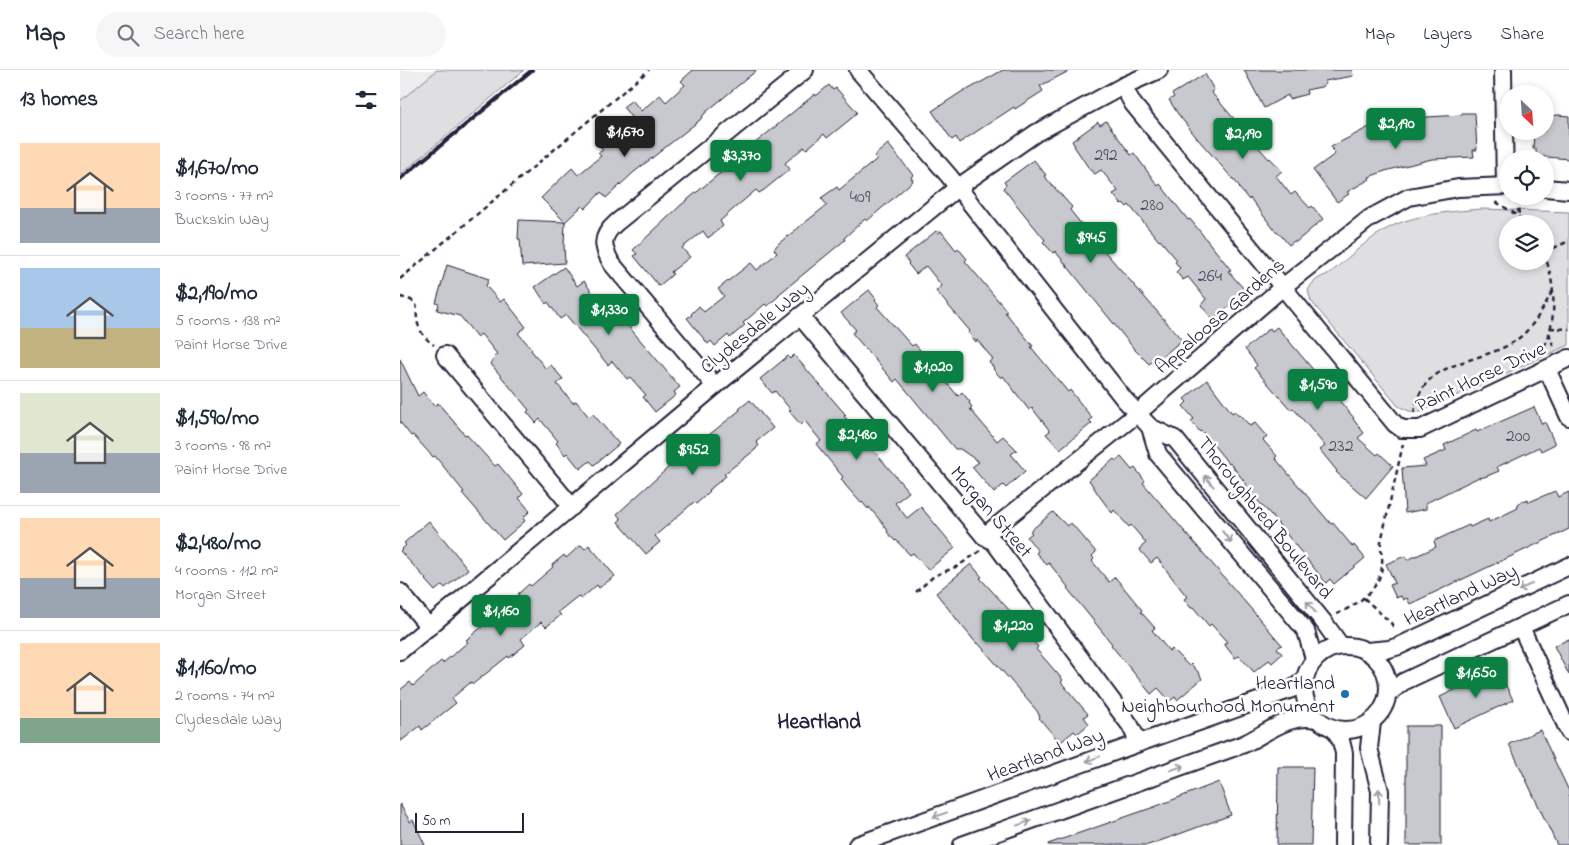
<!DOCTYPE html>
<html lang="en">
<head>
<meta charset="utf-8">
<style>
	:root { --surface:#fff; --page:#f6f6f7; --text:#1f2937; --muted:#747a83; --line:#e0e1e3; --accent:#0b8043 }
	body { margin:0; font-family:"Indie Flower",sans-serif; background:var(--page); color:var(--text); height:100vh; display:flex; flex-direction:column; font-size:19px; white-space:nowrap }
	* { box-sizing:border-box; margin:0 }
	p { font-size:16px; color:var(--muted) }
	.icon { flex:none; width:28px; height:28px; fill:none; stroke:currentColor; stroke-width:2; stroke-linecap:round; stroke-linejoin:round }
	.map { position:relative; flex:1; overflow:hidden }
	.sheet { display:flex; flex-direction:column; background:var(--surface); width:400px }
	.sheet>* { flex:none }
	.needle { width:32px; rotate:155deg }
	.buttons { position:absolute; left:1099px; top:15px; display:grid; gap:10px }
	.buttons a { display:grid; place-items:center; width:55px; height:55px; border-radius:50%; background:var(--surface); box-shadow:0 2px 8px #0003; font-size:25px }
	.scale { position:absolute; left:15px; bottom:12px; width:109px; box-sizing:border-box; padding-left:5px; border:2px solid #22223b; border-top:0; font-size:14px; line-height:18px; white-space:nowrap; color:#22223b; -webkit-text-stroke:4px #fff; paint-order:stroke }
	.price { position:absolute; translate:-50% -42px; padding:0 11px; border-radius:5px; background:var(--accent); color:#fff; font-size:16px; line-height:32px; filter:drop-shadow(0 1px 2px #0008) }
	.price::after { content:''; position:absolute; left:50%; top:30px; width:15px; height:11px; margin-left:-8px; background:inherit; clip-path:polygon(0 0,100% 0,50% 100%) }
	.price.on { background:#222; color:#fff }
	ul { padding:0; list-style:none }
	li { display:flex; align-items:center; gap:15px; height:125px; padding:0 20px }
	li+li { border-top:1px solid var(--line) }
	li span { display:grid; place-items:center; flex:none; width:140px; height:100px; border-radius:0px; color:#555 }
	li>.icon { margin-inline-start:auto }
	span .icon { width:60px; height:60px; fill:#fffc; stroke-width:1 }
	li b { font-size:21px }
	h2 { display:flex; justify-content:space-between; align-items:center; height:60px; padding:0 20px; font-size:21px }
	header { display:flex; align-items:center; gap:30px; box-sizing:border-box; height:70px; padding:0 25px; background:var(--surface); border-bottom:1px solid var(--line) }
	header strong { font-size:24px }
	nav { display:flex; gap:28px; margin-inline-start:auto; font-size:18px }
	.search { width:350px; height:45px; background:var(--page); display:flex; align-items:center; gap:12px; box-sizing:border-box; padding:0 18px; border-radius:28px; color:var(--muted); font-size:19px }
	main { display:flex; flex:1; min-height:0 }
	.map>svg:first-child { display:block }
</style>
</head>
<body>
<header>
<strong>Map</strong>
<div class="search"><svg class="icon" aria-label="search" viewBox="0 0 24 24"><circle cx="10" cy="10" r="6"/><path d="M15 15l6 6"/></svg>Search here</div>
<nav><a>Map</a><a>Layers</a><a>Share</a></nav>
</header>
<main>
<section class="sheet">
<h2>13 homes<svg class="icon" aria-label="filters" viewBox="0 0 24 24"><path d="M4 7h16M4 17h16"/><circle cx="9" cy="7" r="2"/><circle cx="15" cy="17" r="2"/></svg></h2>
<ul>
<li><span style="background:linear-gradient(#ffd9b3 65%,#9aa5b1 0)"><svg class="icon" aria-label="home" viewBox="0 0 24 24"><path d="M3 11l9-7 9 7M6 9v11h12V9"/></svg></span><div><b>$1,670/mo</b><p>3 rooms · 77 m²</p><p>Buckskin Way</p></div></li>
<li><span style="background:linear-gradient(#a9c7e8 60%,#c2b280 0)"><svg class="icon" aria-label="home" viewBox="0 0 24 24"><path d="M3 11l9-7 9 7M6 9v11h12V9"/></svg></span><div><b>$2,190/mo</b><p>5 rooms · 138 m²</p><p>Paint Horse Drive</p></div></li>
<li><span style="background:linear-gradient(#dfe7d0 60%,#9aa5b1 0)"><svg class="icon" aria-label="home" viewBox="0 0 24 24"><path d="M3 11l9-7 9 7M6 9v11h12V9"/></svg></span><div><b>$1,590/mo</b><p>3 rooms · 98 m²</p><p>Paint Horse Drive</p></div></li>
<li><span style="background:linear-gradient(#ffd9b3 60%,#9aa5b1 0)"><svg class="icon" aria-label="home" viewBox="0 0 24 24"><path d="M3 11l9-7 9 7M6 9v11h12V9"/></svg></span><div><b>$2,480/mo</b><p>4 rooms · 112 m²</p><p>Morgan Street</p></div></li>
<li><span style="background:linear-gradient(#ffd9b3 75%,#7fa58c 0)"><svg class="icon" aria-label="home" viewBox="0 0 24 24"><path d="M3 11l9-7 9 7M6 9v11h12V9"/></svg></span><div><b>$1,160/mo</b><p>2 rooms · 74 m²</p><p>Clydesdale Way</p></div></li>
</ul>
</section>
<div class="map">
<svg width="1169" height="775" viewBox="0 0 1169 775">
	<rect width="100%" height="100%" fill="#fff"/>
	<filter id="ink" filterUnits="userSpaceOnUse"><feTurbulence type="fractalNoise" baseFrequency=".02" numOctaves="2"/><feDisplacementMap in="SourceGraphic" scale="10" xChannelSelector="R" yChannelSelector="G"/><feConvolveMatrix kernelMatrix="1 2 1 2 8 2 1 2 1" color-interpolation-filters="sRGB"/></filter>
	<g filter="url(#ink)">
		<polygon fill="#eeeef1" points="0,0 37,0 0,31"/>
		<g fill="#dfdfe2" stroke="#80808e" fill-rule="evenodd">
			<polygon points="37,0 124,0 0,105 0,31"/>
			<path d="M1082 139 1169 142V275L1020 342 1009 341 998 336 911 231 908 221C912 211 919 207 929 204 952 185 976 160 1005 151 1030 143 1056 141 1082 139ZM1108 154H1145V191H1108Z"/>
		</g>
		<g fill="#c8c8cf" stroke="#22223b">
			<polygon points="293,0 357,0 305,43 300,50 233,103 206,128 201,122 185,139 182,136 165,152 164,175 165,193 122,196 120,169 118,169 119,150 165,152 141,128 172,98 178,105 201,86 198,83 203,80 199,76 209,68 214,73 234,57 231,53 234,51 223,37 232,30 241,41 260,25 266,32 285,15 281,11"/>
			<polygon points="603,0 671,0 640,16 643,21 615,39 614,37 559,73 556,67 552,70 532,41 566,19 567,20"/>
			<polygon points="844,0 952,0 953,6 925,11 926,14 921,17 906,20 907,24 889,29 888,25 864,38"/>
			<polygon points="805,4 814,20 811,22 841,57 843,55 855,69 853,71 869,89 870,88 882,101 876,106 891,125 895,122 910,138 912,136 923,149 896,172 894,171 889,175 877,161 876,162 850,128 849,130 839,118 840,117 796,67 778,44 769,30 774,27 772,24"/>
			<polygon points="429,15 433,20 436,18 457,42 453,47 427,68 424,64 407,79 404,77 385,93 390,99 364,120 359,123 356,120 337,136 320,151 323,156 308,168 303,161 282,178 290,187 271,202 273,204 259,216 234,186 237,184 233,180 281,135 330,95 332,96 350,80 348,79 415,24 416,26"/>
			<polygon points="1062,43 1075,43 1077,80 1073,80 1074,87 1032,89 985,101 969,107 970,109 947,122 949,124 937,132 913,100 935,84 931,77 971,56 973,61 1027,47 1062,45"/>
			<polygon points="1158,45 1169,46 1169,89 1136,86 1136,79 1133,79 1134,61 1145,61 1145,46"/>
			<polygon points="706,51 731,85 734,83 758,116 760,114 788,150 790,149 802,164 831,200 828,201 844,219 838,224 840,227 813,250 801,235 806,229 788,207 783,210 776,202 780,198 775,192 777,190 760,170 759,171 729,135 727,137 723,133 721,134 713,124 718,121 701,100 695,104 690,100 674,76 675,76 672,71 698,52 700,55"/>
			<polygon points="488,74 513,105 511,107 513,111 467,151 465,149 444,168 445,170 378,225 379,226 367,236 365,234 343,253 345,255 330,268 328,265 315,276 311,271 308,274 287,248 292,245 291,244 299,236 304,242 324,226 318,219 333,207 351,193 357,200 377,183 374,179 378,174 427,135 421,128 437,117 439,120 456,106 477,89 474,86"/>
			<polygon points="634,90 646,105 644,106 672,137 670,140 686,160 782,270 756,292 754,290 749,294 735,280 655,181 653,183 643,172 645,170 603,118 606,115 604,112"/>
			<polygon points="536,161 538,163 541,161 556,180 558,178 567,189 565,191 607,241 605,242 633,276 631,277 668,322 670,320 692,348 689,350 692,353 660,379 646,364 650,361 632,338 629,340 603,306 601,308 593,299 594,298 589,292 593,289 577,270 576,272 568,262 570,261 536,221 542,216 526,196 516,204 508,194 509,193 504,187"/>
			<polygon points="47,195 89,209 86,216 100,232 104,229 126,257 118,263 132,279 131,280 146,299 151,295 163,309 157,314 173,333 176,331 189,347 193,344 219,374 194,395 190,391 180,399 167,383 165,385 156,373 158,371 140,349 136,353 127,342 129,340 90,293 96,288 94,286 97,284 81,264 77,267 60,246 37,240 39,234 36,233"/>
			<polygon points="164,197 177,216 184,211 196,228 197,227 199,229 204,225 214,237 213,238 280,317 274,322 276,325 255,342 243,327 246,325 230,307 227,309 212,291 208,295 166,245 160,249 148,232 146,234 135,217"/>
			<polygon points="469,220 476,229 475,230 479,235 477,237 512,276 515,274 529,291 536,286 548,300 541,306 558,326 562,322 570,332 569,333 572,337 570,339 597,371 603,366 617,380 611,384 625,401 606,418 603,415 594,423 572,397 579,392 560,379 555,379 497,309 494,312 452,263 456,260 441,243"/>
			<polygon points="877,257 954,348 953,349 964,363 958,368 977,385 979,383 993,396 966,428 936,402 937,401 920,380 925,376 893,338 891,340 854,298 857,295 845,279 870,258 872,261"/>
			<polygon points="394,285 446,345 444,346 509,422 495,433 507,448 521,437 555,478 528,500 513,483 510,485 496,470 495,471 487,462 488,461 484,455 469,437 468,439 462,432 461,433 446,416 441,409 443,407 416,374 421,371 405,351 401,355 389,341 391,340 375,321 372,323 360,309 388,286 390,289"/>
			<polygon points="0,289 18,326 23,322 34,336 38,333 65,365 66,364 95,396 98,394 123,424 119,428 130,441 123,448 125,451 103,470 62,423 64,422 35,386 33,387 13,365 11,366 0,352"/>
			<polygon points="807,310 832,343 835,341 839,346 840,345 850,356 855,353 867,367 863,370 877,386 875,388 931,454 933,453 953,477 954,475 965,488 934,514 930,509 926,513 871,445 845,417 847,415 830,393 829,394 802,361 800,362 791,351 794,349 783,336 787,332 784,329"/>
			<polygon points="350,330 373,358 356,372 359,375 355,380 324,404 326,406 309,420 310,421 305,426 296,434 294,432 255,466 260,472 246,484 218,452 221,449 217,444 269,397 340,340 339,339"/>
			<polygon points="1134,337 1142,354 1145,352 1155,374 1141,381 1139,377 1097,397 1099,401 1087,406 1080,408 1079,407 1026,433 1026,439 1005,443 1002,398 1026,396 1023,390 1046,380 1044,375 1076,360 1077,362"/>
			<polygon points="721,387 732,400 735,398 745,411 743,413 882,575 877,578 882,584 872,593 869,590 854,602 839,586 835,588 824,574 827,572 811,554 809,556 793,537 791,538 784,529 787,527 757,488 751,493 739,479 746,473 731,455 729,457 714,440 712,443 700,427 689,410 714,389 716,391"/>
			<polygon points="1155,421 1158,427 1169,422 1169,459 1010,534 1007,528 1003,530 1001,526 996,528 990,515 995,513 986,494 1005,486 1007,490 1036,477 1034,471 1069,455 1070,457 1088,449 1089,452 1118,438 1117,434 1128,429 1129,432"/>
			<polygon points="653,442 667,456 671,453 684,468 696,482 692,486 694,489 692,491 709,512 715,507 742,540 741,542 755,558 752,560 769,581 772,579 789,596 791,594 799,603 802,609 777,630 775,627 770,631 758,618 751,624 711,575 712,574 696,554 667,518 668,517 649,493 647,495 636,483 638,481 627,467 632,463 630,461"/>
			<polygon points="29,451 68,499 45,518 42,515 35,521 25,510 26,509 0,481 6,475 4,473"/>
			<polygon points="181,475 185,479 189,475 215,506 199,518 197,515 181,529 178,526 158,542 161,545 146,557 141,552 121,569 125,575 109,588 108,586 73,614 71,612 52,628 56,633 22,660 20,656 0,672 0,620 10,612 13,616 41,591 43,593 68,572 66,570 119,526 118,524 129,514 131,516 153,497 152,495 164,485 166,488"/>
			<polygon points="571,494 582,507 580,508 611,542 610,543 638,577 636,579 663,610 661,612 688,644 684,647 689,654 677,664 674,661 661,672 657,667 656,668 639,648 640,647 637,641 578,573 577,574 562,556 536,523"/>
			<polygon points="1169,569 1169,605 1154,576"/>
			<polygon points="1098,599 1113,630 1054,658 1040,627"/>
			<rect x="1006" y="656" width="35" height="119"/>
			<polygon points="1140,660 1169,721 1169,775 1157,775 1109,674"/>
			<polygon points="878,697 913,697 911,775 877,775"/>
			<polygon points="819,712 831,745 774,766 748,775 648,775 648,774 754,737"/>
			<polygon points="0,734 10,752 13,750 25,775 0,775"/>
		</g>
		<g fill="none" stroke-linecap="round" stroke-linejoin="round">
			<g stroke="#22223b" stroke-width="20">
				<g id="minor">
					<polyline points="458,0 549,106 724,329 750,357 775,369 923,551 941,576"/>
					<polyline points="1103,0 1105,116"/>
					<polyline points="723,16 733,34 995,354 1002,359 1020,359 1169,288"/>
					<polyline points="1145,118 1169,120"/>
					<polyline points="400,246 584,466 594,472 730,655 739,673"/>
					<polyline points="45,285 172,437"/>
					<polyline points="1147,299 1169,347"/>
					<path d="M315 316 212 194C202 177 200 167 216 153L405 0"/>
					<polyline points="750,357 758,384 906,561 914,589"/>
					<polyline points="584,466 738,343 884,216 970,148 1009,127 1058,118 1108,116"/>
					<polyline points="0,522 29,557"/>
					<polyline points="1121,557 1169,662"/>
					<circle cx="946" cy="618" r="42"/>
					<polyline points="0,581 315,316 557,118 636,63 723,16 759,0"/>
					<polyline points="967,581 989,579 999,576 1169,496"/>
					<polyline points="988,624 1003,612 1169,534"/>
					<polyline points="972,652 969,678 980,721 979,775"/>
					<polyline points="935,660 941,671 944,683 943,775"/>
					<polyline points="457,775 739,673 892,619 903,611"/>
					<path d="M562 775 844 674C867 663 890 643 916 649"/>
				</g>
			</g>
			<g stroke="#22223b" stroke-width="2.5" stroke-dasharray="5 4" stroke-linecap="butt">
				<polyline points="1118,130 1117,135 1120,148"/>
				<polyline points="1096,132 1117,145 1124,154"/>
				<polyline points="1145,182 1169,171"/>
				<polyline points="0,209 249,0"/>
				<path d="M0 227C26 232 12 239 19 257 22 265 27 270 34 275"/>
				<polyline points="1150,258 1169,259"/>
				<polyline points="1149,263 1154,278"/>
				<path d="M1140 284C1158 255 1156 217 1145 186"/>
				<path d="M1014 343C1016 335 1018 325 1023 318 1039 291 1090 289 1115 271 1133 259 1144 237 1154 218"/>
				<polyline points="516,522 534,506 558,496 580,481"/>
				<polyline points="964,528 991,553 994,558"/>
				<path d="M937 544C956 535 981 520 982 495 983 487 980 480 981 472L1003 374"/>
			</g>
			<use href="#minor" stroke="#fff" stroke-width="16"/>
			<polyline stroke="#22223b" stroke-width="4" points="0,109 132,0"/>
		</g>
		<defs><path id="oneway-shaft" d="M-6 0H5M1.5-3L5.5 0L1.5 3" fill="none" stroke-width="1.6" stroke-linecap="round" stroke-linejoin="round" transform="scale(1.25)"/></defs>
		<g stroke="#9c9ca7">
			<use href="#oneway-shaft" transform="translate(809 411) rotate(-129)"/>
			<use href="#oneway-shaft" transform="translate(827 467) rotate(50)"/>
			<use href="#oneway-shaft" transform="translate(1125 517) rotate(155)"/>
			<use href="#oneway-shaft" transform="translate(911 537) rotate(-129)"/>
			<use href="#oneway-shaft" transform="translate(693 689) rotate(160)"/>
			<use href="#oneway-shaft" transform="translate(777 698) rotate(-20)"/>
			<use href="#oneway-shaft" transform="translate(979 726) rotate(-92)"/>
			<use href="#oneway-shaft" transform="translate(540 745) rotate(160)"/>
			<use href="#oneway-shaft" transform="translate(624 753) rotate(-20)"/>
		</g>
	</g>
	<circle fill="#1f6fb2" stroke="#fff" stroke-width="2" cx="945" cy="624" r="5"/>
	<g text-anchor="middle" stroke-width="5" stroke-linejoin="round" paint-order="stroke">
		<g font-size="18" fill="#4c4c60">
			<text x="706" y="90">292</text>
			<text x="460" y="132">409</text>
			<text x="752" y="140">280</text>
			<text x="810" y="211">264</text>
			<text x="1118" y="371">200</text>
			<text x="941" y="381">232</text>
		</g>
		<g font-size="20" fill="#22223b" stroke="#fff">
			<text transform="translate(819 245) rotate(-41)" y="7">Appaloosa Gardens</text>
			<text transform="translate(354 257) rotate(-39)" y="7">Clydesdale Way</text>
			<text transform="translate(1080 306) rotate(-25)" y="7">Paint Horse Drive</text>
			<text transform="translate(592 441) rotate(49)" y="7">Morgan Street</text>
			<text transform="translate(866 447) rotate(51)" y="7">Thoroughbred Boulevard</text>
			<text transform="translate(1060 524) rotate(-25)" y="7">Heartland Way</text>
			<text transform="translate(645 684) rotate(-20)" y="7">Heartland Way</text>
		</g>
		<g font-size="20" fill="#22223b" stroke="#fff" text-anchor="end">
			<text x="935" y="619">Heartland<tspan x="935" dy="23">Neighbourhood Monument</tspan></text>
		</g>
		<g font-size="21" font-weight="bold" fill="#22223b" stroke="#fff">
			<text x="419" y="658">Heartland</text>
		</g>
	</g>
</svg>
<div class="buttons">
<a><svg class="needle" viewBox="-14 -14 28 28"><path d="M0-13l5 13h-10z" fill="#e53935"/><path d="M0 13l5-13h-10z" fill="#747a83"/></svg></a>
<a><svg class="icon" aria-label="locate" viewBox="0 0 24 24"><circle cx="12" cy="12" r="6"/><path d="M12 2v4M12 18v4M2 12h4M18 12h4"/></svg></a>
<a><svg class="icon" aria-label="layers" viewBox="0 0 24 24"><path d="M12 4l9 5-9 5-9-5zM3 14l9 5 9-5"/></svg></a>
</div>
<div class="scale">50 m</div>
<b class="price" style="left:996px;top:80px">$2,190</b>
<b class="price on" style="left:225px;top:88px">$1,670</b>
<b class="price" style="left:843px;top:90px">$2,190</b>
<b class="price" style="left:341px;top:112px">$3,370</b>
<b class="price" style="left:691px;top:194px">$945</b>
<b class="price" style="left:209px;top:266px">$1,330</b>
<b class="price" style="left:533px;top:323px">$1,020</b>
<b class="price" style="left:918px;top:341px">$1,590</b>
<b class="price" style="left:457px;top:391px">$2,480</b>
<b class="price" style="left:293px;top:406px">$952</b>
<b class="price" style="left:101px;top:567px">$1,160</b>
<b class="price" style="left:613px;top:582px">$1,220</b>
<b class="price" style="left:1076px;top:629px">$1,650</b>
</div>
</main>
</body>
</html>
